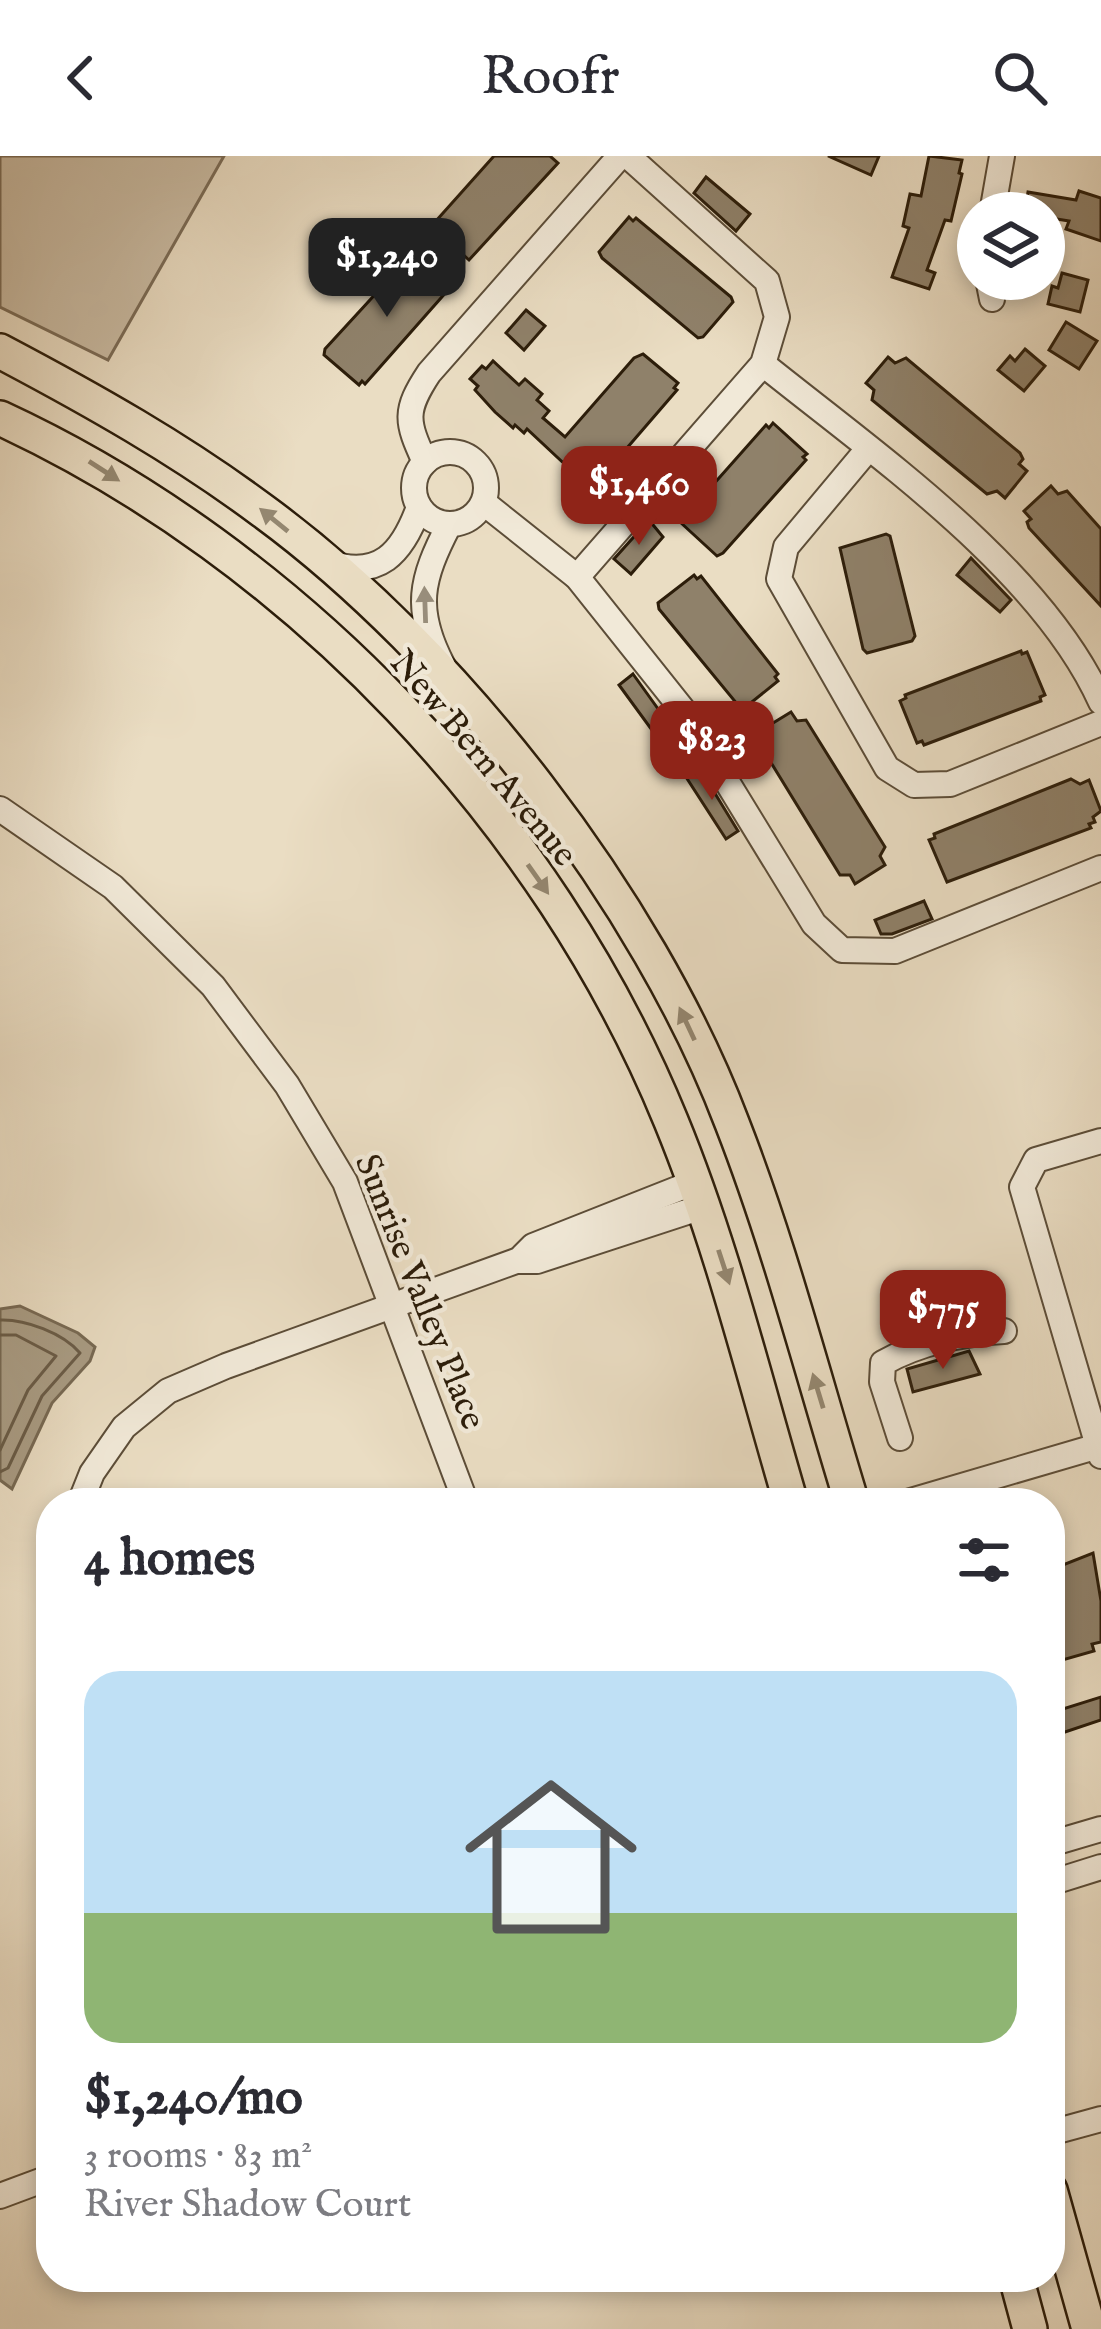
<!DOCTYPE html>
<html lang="en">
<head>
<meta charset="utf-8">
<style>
	:root { --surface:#fff; --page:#f7f7f7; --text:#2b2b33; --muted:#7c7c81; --accent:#8f2418 }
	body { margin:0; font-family:"IM FELL English",serif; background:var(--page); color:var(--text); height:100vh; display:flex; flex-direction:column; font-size:45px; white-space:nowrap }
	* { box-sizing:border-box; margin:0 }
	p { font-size:39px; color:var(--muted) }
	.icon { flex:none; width:66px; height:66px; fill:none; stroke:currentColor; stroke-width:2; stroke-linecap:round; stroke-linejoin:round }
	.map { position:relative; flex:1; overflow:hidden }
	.panel { position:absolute; left:36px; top:1332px; width:1029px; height:804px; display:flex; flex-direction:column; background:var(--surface); border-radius:48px; box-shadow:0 6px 18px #0003 }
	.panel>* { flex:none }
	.fabs { position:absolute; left:957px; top:36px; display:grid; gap:24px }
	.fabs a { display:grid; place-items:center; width:108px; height:108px; border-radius:50%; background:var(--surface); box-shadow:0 6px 18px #0003; font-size:60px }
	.price { position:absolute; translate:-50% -102px; padding:0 27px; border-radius:24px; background:var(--accent); color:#fff; font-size:39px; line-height:78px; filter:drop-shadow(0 3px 6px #0008) }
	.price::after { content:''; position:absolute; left:50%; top:72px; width:36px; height:27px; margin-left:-18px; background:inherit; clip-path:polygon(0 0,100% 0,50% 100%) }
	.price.selected { background:#222; color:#fff }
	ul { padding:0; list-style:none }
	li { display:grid; align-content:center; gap:24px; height:636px; padding:0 48px }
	li span { display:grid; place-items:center; height:372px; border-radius:36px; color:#555 }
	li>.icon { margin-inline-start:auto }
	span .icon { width:216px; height:216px; fill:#fffc; stroke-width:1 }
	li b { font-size:51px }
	h2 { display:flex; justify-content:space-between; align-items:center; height:144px; padding:0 48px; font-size:51px }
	header { display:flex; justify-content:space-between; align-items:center; height:156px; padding:0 48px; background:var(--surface); font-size:54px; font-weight:600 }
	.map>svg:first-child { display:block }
</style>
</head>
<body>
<header><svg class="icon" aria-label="back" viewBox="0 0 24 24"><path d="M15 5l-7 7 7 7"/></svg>Roofr<svg class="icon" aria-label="search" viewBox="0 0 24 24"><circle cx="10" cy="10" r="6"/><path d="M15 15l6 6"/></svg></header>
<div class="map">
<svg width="1101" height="2173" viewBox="0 0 1101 2173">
	<rect width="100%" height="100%" fill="#eaddc3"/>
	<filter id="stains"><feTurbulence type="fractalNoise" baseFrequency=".00167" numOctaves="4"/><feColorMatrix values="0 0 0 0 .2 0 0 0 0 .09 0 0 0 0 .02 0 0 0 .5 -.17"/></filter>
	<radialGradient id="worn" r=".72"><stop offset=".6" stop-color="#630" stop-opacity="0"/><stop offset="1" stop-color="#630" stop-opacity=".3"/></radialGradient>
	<polygon fill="#cabca4" stroke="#7b6c57" stroke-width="3" points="0,0 224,0 108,204 0,151"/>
	<polygon fill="#a99c84" stroke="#776953" stroke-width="3" points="20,1150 78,1177 95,1191 90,1205 52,1247 12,1333 0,1324 0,1153"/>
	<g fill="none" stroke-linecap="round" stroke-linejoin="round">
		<g stroke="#6a5c47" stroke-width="3">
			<path d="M0 1164C25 1163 63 1177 80 1197L42 1240 8 1312 0 1316"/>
			<polyline points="0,1179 16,1179 56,1200 28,1234 0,1294"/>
		</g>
	</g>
	<g fill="#8f816a" stroke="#2c1d0a" stroke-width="3">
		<polygon points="494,0 550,0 558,7 469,104 435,73 439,69 435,66"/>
		<polygon points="828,0 879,0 871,19"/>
		<polygon points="929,0 962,4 959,17 962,18 951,65 945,64 927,114 935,117 929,133 892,121 909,72 903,70 910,38 921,40"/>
		<polygon points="706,21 750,58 736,75 694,37"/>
		<polygon points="1079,35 1101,42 1101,85 1066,73 1069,65 1044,61 1044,57 1024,57 1028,36 1076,44"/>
		<polygon points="629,61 633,65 636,62 731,141 733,146 703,181 698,182 602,102 599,96"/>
		<polygon points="414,96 449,126 445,131 448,134 365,228 362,225 359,229 324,199 325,193"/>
		<polygon points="1062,117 1088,124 1080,156 1048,148 1052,130 1058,132"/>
		<polygon points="526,154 545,170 524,194 506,177"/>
		<polygon points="1066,166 1097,185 1079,213 1049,194"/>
		<polygon points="1025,193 1045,210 1024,235 998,214 1010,200 1015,205"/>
		<polygon points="643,198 678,227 674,232 677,234 595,329 592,326 588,330 527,273 524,277 515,269 513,272 495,256 475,234 478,230 470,223 482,210 486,213 493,205 519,229 525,223 542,238 537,244 549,255 543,262 565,281 634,202"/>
		<polygon points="888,201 895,207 906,202 1020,297 1023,303 1019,308 1027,315 1005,342 997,335 987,338 872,244 874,234 866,227"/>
		<polygon points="773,267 807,298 803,301 806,304 723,397 717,400 680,366 766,269 769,272"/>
		<polygon points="1051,330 1058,338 1067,335 1101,373 1101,450 1029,372 1027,366 1031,363 1024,355"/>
		<polygon points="649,364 663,381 631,418 614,403"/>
		<polygon points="886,378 890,380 915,480 912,485 867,497 863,493 840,392"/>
		<polygon points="971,402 1011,444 1000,456 957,419"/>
		<polygon points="694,419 697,423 701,420 778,518 775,521 778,525 742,554 659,453 658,447"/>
		<polygon points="1021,495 1022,498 1027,496 1045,539 1040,541 1041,545 924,589 922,585 917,587 900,545 906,542 905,539"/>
		<polygon points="633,518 689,596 676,607 619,529"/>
		<polygon points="791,556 797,565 806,564 885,691 880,700 885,709 855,728 850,719 840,719 762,592 766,584 760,575"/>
		<polygon points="700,613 738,675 726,683 686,621"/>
		<polygon points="1071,623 1080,628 1089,624 1101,655 1093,661 1095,666 1089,668 1091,672 947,726 929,684 935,682 934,678"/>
		<polygon points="924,745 932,763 892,778 881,778 875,764"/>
		<polygon points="969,1195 980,1218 913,1236 907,1213"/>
		<polygon points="1093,1397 1101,1445 1101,1486 1092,1488 1094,1495 1059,1505 1050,1473 1050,1414"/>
		<polygon points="1101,1541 1101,1564 1056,1579 1050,1557"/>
	</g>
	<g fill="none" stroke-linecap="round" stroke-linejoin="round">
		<g stroke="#5c4d38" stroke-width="28">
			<g id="minor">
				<polyline points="992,57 1002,0"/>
				<polyline points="988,123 992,143"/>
				<path d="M763 208C876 299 1041 413 1101 546"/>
				<polyline points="868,293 786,391 779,423 887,612 914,629 950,628 1101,567"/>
				<circle cx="450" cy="332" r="36"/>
				<path d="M425 306C406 265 404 255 429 217L620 0"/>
				<polyline points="484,347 577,421 683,554 814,768 842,794 895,795 1101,712"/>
				<path d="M329 407C379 423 402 398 419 351"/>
				<polyline points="577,421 763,208 777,161 767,125 628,0"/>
				<path d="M443 510C413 453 421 423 449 369"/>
				<polyline points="0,653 113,731 213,830 287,929 345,1026 466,1347"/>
				<polyline points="1101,985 1036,1004 1022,1031 1101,1300"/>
				<polyline points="523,1100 533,1090 695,1026"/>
				<path d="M900 1282 882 1226 883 1207C918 1187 963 1177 1004 1175"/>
				<polyline points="80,1347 92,1317 124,1271 168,1235 226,1210 516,1105 537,1105 705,1050"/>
				<polyline points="904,1347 1098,1290"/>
				<polyline points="1050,1688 1101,1673"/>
				<polyline points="1050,1727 1101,1711"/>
				<polyline points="1050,1977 1101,1963"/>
				<polyline points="0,2040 51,2021"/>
			</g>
		</g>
		<g stroke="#2c1d0a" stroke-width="38">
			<g id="major">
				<path d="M0 195C91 243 180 293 263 355 454 495 648 745 732 967 780 1090 813 1220 852 1347"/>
				<path d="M0 262C294 398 548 664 671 965 722 1089 753 1218 791 1347"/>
				<polyline points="1050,2034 1089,2173"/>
				<polyline points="1016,2121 1030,2173"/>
			</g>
		</g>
		<use href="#minor" stroke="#f1e9d8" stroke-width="24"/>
		<use href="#major" stroke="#eaddc3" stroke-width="33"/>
	</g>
	<defs><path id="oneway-solid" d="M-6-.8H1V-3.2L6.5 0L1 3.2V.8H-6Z" transform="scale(3)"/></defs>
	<g fill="#948770">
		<use href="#oneway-solid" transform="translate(104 315) rotate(33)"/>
		<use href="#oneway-solid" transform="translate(274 364) rotate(-141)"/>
		<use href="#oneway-solid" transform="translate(538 723) rotate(55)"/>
		<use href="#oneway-solid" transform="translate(687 868) rotate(-115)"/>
		<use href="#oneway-solid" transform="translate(724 1111) rotate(72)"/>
		<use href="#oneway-solid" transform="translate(818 1235) rotate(-107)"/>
	</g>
	<use fill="#988d7b" href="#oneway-solid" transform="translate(425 449) rotate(-92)"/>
	<g text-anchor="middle" stroke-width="9" stroke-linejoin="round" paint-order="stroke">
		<g font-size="36" fill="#2c1d0a" stroke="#f1e9d8">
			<text transform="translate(485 601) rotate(50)" y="13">New Bern Avenue</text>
			<text transform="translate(422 1135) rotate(68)" y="13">Sunrise Valley Place</text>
		</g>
	</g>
	<rect width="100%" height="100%" filter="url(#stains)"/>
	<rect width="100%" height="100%" fill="url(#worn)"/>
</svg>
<div class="fabs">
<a><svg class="icon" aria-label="layers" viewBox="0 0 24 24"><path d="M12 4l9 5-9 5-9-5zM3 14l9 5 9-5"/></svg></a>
</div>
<b class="price selected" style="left:387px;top:164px">$1,240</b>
<b class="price" style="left:639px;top:392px">$1,460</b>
<b class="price" style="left:712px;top:647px">$823</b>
<b class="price" style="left:943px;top:1216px">$775</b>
<section class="panel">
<h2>4 homes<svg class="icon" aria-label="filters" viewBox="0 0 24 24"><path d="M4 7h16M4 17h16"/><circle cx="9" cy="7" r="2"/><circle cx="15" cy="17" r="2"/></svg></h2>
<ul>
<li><span style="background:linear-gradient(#bfe0f5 65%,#8fb573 0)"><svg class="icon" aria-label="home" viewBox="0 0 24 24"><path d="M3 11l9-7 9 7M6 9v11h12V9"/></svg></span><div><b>$1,240/mo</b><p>3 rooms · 83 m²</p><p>River Shadow Court</p></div></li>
</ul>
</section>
</div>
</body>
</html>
